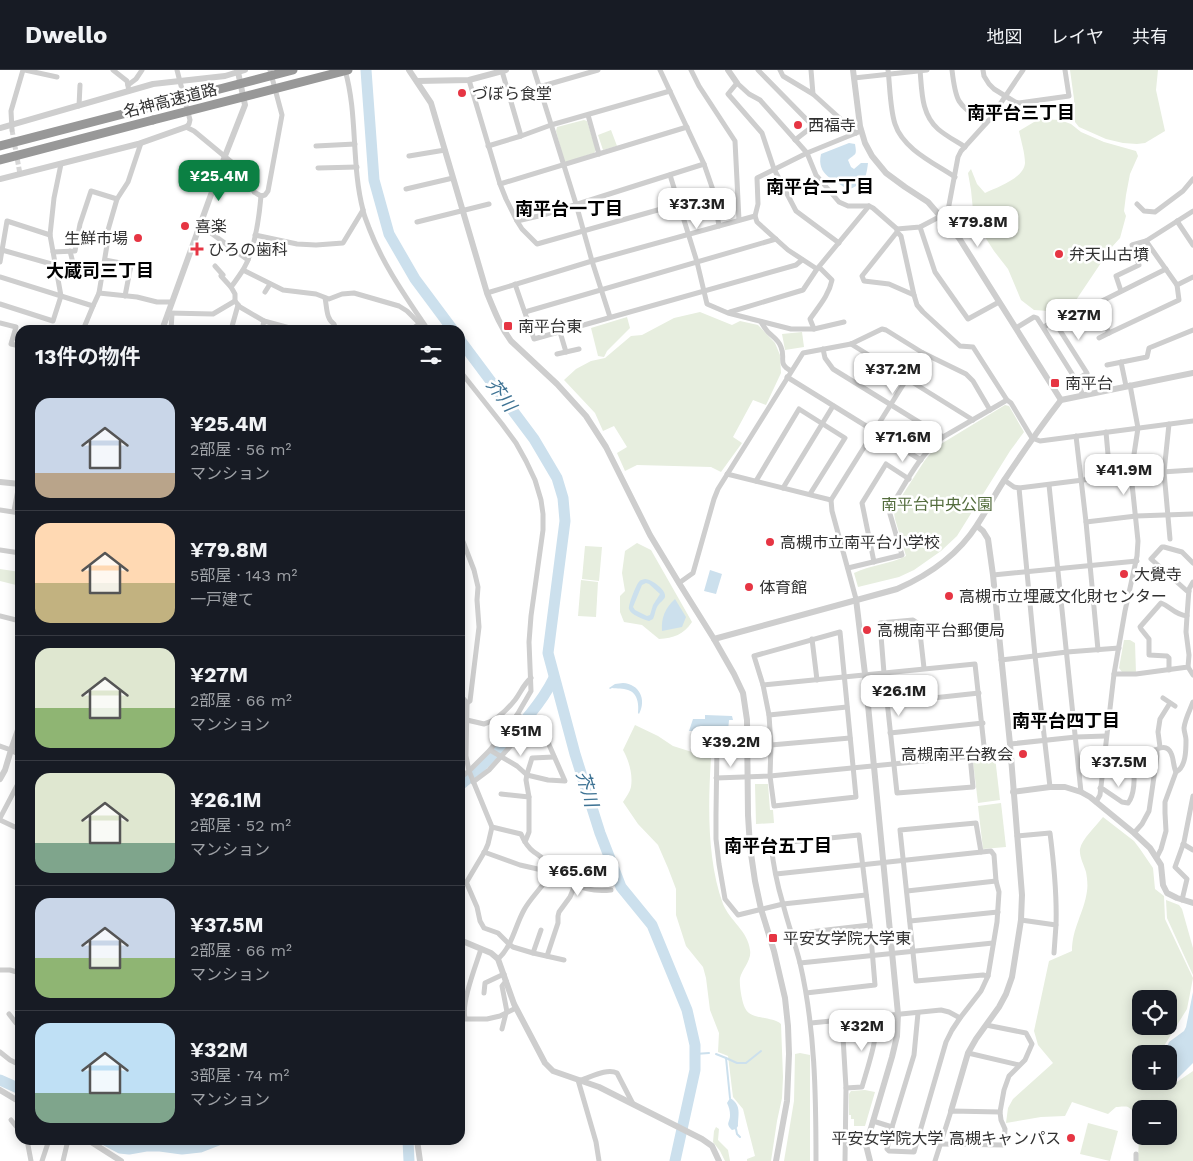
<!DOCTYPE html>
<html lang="ja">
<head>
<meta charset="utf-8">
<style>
	:root { --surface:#171b24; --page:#242831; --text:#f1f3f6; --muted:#9ea1a6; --line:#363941; --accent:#0b8043 }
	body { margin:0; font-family:"Work Sans","Noto Sans JP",sans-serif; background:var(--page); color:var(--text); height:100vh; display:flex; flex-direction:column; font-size:19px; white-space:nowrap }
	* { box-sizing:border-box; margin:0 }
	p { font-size:16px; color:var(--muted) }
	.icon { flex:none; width:28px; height:28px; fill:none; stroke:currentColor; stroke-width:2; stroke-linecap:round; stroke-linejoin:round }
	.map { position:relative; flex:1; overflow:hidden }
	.details { position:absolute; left:15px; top:255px; width:450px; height:820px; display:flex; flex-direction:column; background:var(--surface); border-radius:15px; box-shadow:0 2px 12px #0003 }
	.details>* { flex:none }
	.controls { position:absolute; left:1132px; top:920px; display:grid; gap:10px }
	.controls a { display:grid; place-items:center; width:45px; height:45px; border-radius:10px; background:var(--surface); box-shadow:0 2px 12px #0003; font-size:25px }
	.price { position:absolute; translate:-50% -42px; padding:0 11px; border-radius:10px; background:#fff; color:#222; font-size:16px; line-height:32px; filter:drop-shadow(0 1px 2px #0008) }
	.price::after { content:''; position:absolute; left:50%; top:30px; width:15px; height:11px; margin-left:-8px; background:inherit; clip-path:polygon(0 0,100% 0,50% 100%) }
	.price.on { background:var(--accent); color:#fff }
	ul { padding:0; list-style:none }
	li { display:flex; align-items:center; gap:15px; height:125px; padding:0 20px }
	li+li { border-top:1px solid var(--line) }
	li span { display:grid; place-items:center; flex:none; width:140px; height:100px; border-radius:15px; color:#555 }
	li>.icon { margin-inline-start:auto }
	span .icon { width:60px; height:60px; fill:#fffc; stroke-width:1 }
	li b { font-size:21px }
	h2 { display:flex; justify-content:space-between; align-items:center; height:60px; padding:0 20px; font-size:21px }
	header { display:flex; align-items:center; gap:30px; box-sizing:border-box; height:70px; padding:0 25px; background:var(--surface); border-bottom:1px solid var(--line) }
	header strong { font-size:24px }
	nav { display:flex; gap:28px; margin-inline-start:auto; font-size:18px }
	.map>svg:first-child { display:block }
</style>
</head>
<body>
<header>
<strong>Dwello</strong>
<nav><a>地図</a><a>レイヤ</a><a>共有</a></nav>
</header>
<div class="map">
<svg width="1193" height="1091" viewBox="0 0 1193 1091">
	<rect width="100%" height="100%" fill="#fff"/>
	<g fill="#e7eedf" fill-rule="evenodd">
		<polygon points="1070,0 1158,0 1156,20 1165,61 1145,73 1137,74 1123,73 1106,69 1079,57 1075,52 1074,29"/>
		<path d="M1039 49 1060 50 1071 54 1081 62 1104 72 1136 81 1138 86 1130 104 1126 125 1124 141 1126 146 1120 168 1111 178 1070 239 1048 241 1034 240 1021 230 1008 199 994 181 974 150 971 120 968 103 971 99 977 114 985 123C998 117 1024 108 1025 93 1025 83 1021 71 1019 61Z"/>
		<polygon points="584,50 587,51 596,80 594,83 566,92 564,91 556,61 557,57"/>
		<polygon points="611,60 617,76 603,80 598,65"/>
		<polygon points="700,242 732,255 740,251 758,255 775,273 780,285 781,303 766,335 753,330 733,367 742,373 721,402 711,397 637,395 625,401 617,383 627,377 614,356 603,361 595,343 564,310 576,299 591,291 605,288 631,266 642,265 674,248"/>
		<polygon points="627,247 630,258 607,281 604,287 598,286 591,258"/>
		<polygon points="802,262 804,277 785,280 782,264"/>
		<path d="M1005 335 1009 336 1024 362 1010 381 957 466 941 481 914 500 899 507 858 517 854 503C871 495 890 494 906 486L895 449 894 443 896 435 925 390 936 377Z"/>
		<path d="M637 473 651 480 692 552C683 565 674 568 659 569L642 555 624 552 620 542V526L625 521 622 503 625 481Z"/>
		<polygon points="585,476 602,477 599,511 582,509"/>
		<polygon points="0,499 20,502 20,516 0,511"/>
		<polygon points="581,510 598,512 596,547 578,546"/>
		<polygon points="1124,570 1130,570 1135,573 1136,603 1122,602 1119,598"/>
		<path d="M635 655 658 666 673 676 711 688C708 735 707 790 723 834 730 851 748 861 750 880 752 890 742 899 740 908 739 914 742 933 745 938 750 950 772 946 781 954L783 1007 782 1028 777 1051 771 1091H747V1089L755 1086 743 1039 733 1027 728 986 718 982 719 963 710 940 706 908 703 897 686 876 676 845V819L668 798 658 775 638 754 623 732C626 727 630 722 631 717 633 704 629 691 623 680Z"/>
		<polygon points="995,687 1000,730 978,733 973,692 975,688"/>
		<polygon points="755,714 768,714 770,740 773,740 774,753 756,754"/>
		<polygon points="1001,733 1006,777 983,779 978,736"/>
		<path d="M1103 747 1134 771 1140 779 1153 798 1155 819 1164 826 1165 849 1193 908 1187 939 1159 984H1141V1011H1152L1155 1016H1171L1193 1001V1091H1138C1138 1077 1143 1045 1128 1037 1125 1036 1119 1037 1116 1037L1108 1044 1072 1032 1065 1046 1041 1047 1006 1053 1008 1038 1013 1029 1053 993 1038 975 1034 961 1049 891 1072 881C1072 858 1084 843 1087 821 1088 815 1087 807 1086 802 1084 795 1079 786 1080 779 1082 769 1096 756 1103 747ZM1141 929H1169V956H1141ZM1141 1039H1169V1066H1141Z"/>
		<polygon points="1166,830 1179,835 1182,839 1193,878 1193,905 1167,848"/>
		<polygon points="800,983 810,985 810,1091 784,1091 794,1031 795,984"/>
		<polygon points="865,1020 875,1022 865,1056 854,1056 854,1049 851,1049 851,1045 849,1045 849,1024 851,1021"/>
		<polygon points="1088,1053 1118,1061 1110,1091 1080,1084"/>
		<polygon points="716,1057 719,1059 718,1070 728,1080 730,1091 725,1091 720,1081 713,1072 714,1061"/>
	</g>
	<g fill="#cce0ed" fill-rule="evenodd">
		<path d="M849 73 855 74C857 86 856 83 848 90L851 97 854 99 861 93H868C866 110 864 113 848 120 835 109 816 106 821 84Z"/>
		<polygon points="710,500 722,504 716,524 704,521"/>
		<path d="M645 509C651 509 667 520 665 527 664 530 659 533 657 537 655 541 655 545 653 549L649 551C643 549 631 545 629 539 628 535 636 516 638 513 641 509 642 510 645 509ZM646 513 649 514 660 524 653 535 650 545 647 546 635 540 633 537 642 515Z"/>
		<path d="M675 529 686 547 682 557 662 561C661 548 665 538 675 529Z"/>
		<path d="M623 613C639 614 647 629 639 644L638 643C639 635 638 623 628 620 623 618 617 619 612 618L610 619 609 618 615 614Z"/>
		<polygon points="705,645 732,646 733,650 729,650 728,661 689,661 693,649 705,649"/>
		<polygon points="1193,922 1193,993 1172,1014 1168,1016 1160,1011 1169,1011 1169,984 1164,984 1169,972 1184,961 1186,957"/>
		<path d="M730 1028C742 1035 738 1045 738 1056L736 1059 732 1060C725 1053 730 1053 730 1045 730 1041 729 1037 727 1033Z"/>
	</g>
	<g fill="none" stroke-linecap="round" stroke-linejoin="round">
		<g stroke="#cce0ed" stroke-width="2">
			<polyline points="695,984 709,983"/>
			<polyline points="716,984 726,988 730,1028"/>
			<polyline points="726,988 737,993 746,993 761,981"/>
			<polyline points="736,1059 737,1064 740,1067"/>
		</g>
		<g stroke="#cce0ed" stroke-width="11">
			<polyline points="366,0 374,110 389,164 415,209 453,260"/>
			<polyline points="460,270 534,369 557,408 563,428 565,451 548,583 575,684 600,763 621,817 652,855 687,940 695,975 695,1000 675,1091"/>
			<path d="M460 715C476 703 489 689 502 675 522 654 541 634 554 608"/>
			<polyline points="0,1010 20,1019"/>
			<polyline points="105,1070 120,1078 129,1079 146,1076 160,1076 182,1079 200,1077 218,1070"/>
			<polyline points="408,1070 409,1091"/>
		</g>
		<polyline stroke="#d6d6d6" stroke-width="5" stroke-dasharray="5 2.5" stroke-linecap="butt" points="12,60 20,104"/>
		<g stroke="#cecece" stroke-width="5">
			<polyline points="25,0 57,7"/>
			<polyline points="113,0 127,11 129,21"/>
			<polyline points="177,0 190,50 189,54 186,57 194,61 246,104 249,108 254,122 261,126 265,125 268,121 282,45 270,0"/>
			<path d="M345 0C358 45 351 94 363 140 364 146 367 152 369 158 383 195 406 227 428 260"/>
			<polyline points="534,0 576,134 592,191 610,247"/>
			<polyline points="660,0 704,94 713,120 719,156"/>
			<polyline points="691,0 699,16 735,71 739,150"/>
			<polyline points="758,0 813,56 795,70"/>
			<polyline points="780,0 783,6 813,24 856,63"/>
			<polyline points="811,0 813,24"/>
			<path d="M888 0C890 16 890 39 895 54 903 79 934 93 955 107"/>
			<path d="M920 0C922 21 921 44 938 59 946 66 956 71 965 77"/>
			<path d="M952 0C956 35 958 34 986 53"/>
			<polyline points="983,0 984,6 989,14 994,19 1015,32 1019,33 1069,26 1065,0"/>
			<polyline points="502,1 521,66"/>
			<polyline points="854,8 927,0"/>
			<polyline points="469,10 500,114 506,129 517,151 543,145 704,94"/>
			<polyline points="128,15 136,9 142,0"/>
			<polyline points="539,17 598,0"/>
			<polyline points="79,36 80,15"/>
			<polyline points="588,45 599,84"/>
			<polyline points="12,60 11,41 23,0"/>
			<polyline points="861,61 807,83 757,108 758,134 755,146 757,152 788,180 817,199 869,136"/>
			<polyline points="316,76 355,74"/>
			<polyline points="488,76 521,66 551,55 670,21"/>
			<polyline points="409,86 445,80"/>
			<polyline points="318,98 357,97"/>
			<polyline points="670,105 697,192 707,234 728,243 791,259 814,259 844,252"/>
			<polyline points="500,114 687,57"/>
			<polyline points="406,119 453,108"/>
			<polyline points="1137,134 1144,141 1155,142 1183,121 1193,109"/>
			<polyline points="1193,141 1146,171 1177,215 1193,207"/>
			<polyline points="517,151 522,159 537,174 679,134"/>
			<polyline points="946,151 958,87 961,81 990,49 1023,0"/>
			<polyline points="1177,151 1193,175"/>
			<polyline points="417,152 489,134"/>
			<polyline points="200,155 248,190"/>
			<polyline points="920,157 935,202 968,249 999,232"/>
			<polyline points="897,162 901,166 914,225 889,214 864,211 862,206 897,162 897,159"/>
			<polyline points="255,165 297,174 316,175 343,173 363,140"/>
			<polyline points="839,173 796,141 774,99 762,63 728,24 737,13 749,24 760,30 807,83 816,105 839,132 848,136 869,136 873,138 897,159 920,157 941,146"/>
			<polyline points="2,180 55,195"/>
			<polyline points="70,181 76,205"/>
			<polyline points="53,182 75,181 80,154 91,121 117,129"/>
			<polyline points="105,190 131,195 125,226"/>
			<polyline points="0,192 7,151 50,165"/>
			<polyline points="215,196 223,205 221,206 231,217 235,224 235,231 240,237 264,251 297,260"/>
			<polyline points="1166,199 1096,234 1109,263 1179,230 1177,215"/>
			<polyline points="243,200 283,220 316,224 329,229 342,224 354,223 399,236 407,241 426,260"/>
			<polyline points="0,207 93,236 99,223 107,175 108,160 117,129 128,112 141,73"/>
			<polyline points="515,214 534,269 796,195 802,190"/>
			<path d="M231 217C235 212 239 206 243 200 255 180 259 149 261 126"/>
			<polyline points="1121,221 1116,206 1139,195 1132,175 1146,171"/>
			<polyline points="265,222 270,214"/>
			<polyline points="99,223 137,227 157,232 171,232"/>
			<polyline points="487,223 592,191 755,146"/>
			<polyline points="914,225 917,235 923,242 960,276 973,277 1007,330 1011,333 1032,368 1040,371 1193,351"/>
			<path d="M325 228C327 237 326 249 334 254L336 260"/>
			<polyline points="0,234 53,251 61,226 50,165 54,128 61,94"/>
			<polyline points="525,242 776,169"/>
			<polyline points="730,242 803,220 817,199"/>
			<polyline points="168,243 213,244 235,231"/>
			<path d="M761 252C763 255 765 259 768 262 773 267 779 270 781 277 786 289 777 293 791 301"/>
			<polyline points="0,253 16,257 11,274 20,276"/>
			<polyline points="1044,257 1054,251 1087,303 1076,310"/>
			<polyline points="1016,258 1034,247 1037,248 1076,310 1083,325"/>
			<path d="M814 259 810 249C819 236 829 225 832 210L819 197"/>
			<polyline points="83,260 93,236"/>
			<polyline points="171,260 172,244"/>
			<polyline points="231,260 238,235"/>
			<polyline points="262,260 264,251"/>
			<polyline points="371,260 372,258"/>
			<polyline points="411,260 419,254"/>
			<polyline points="560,262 566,282"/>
			<polyline points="1099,268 1109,263"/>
			<polyline points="851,274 973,350"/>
			<polyline points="823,279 825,288 833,299 943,367"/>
			<polyline points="557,284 579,279"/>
			<polyline points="1121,292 1126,316"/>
			<polyline points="1107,295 1147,287 1149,278 1193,260"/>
			<polyline points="460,301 502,354 516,373 526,391 535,410 541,430 543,444 543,460 531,546 529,572 531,621 517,645 490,680 469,701 460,708"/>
			<polyline points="787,307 921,390"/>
			<polyline points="460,313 462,316 460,322"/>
			<polyline points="1169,354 1164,402 1170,469"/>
			<polyline points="1106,362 1110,407"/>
			<polyline points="1076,366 1086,452 1098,580"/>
			<polyline points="727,404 831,430"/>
			<polyline points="1004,410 1014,417 1019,418 1131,404 1193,400"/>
			<polyline points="756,411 799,339 845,368 810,424"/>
			<polyline points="1049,415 1081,722"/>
			<polyline points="783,418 833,336"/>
			<polyline points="1019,418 1035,586 1050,717"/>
			<polyline points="0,440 20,443"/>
			<polyline points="14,441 20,409"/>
			<polyline points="1086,452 1136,446 1193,444"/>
			<polyline points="462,469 474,500 478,517 477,530 479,557 470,631 467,633"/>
			<polyline points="0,480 20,483"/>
			<polyline points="874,492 862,433 886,394 909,409"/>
			<path d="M848 498 902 485 890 444V438C905 415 920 383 943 367L1007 330"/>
			<polyline points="993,505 1137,491"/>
			<polyline points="679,513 693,503 714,429 718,419 803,283 851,274 882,259 886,260 923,283 966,304 973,311 990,340"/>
			<polyline points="1189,521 1187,521 1151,489 1162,477 1164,477 1182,482 1193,493"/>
			<polyline points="856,529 832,441 831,430 923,283"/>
			<polyline points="0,546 20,551"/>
			<polygon points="840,562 856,727 774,736 770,706 771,675 769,645 763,615 754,586"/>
			<polyline points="812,569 817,610"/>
			<polyline points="1001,590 1067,582 1119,578"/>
			<polyline points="1188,597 1193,605"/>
			<polyline points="924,598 919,554 913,550 880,553 884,603 897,723 973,717 970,686"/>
			<path d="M1169 600V588L1167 586 1149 585V569L1141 559 1140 557 1161 533C1172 537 1173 544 1187 546"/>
			<polyline points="1114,604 1136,604 1188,597 1189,585 1186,562 1187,546 1189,519 1193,512"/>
			<path d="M460 625 467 633 466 686 469 701 492 757 521 764C524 771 527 777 534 782 538 785 541 786 544 790L542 800 550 804C543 817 531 827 524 840 515 856 512 877 498 889"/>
			<polyline points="1163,628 1175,636"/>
			<polyline points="887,633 979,623"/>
			<polyline points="769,645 847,637"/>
			<path d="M467 650 484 654C496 651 507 640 515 630 521 622 523 615 531 608"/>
			<polyline points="890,663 983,653"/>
			<polyline points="1010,674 1076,667 1106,666"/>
			<polyline points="771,675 850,668"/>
			<polyline points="0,676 11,680"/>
			<polyline points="717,676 716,744 716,769 719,794 725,829 738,845 783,834 866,825"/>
			<polyline points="1160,677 1158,662 1160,649 1170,633"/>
			<polyline points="490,680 517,696 527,705 548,710 565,711 543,661 538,654 528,651 517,645"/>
			<path d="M1104 689C1115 691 1121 700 1132 698 1141 693 1163 666 1171 683 1174 689 1173 696 1176 702 1186 697 1186 680 1186 670 1186 666 1184 662 1184 658 1185 649 1190 640 1193 632"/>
			<polyline points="716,708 770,706 985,685 975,594 763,615"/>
			<polyline points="473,712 489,700 532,652"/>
			<path d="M1100 718 1103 719 1122 732 1128 733C1134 726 1136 706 1132 698"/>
			<polyline points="501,724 529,727"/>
			<polyline points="1096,732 1100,725 1114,604 1125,541 1137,486 1138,471 1131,404 1138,358 1130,315"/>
			<polyline points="0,748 20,710"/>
			<polyline points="0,750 17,758 20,761"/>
			<polyline points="1134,763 1142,754 1149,741 1157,686 1157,682 1155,680"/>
			<path d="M1017 766 1050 763C1054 794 1057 825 1056 855"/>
			<polyline points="525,772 529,762 529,727 526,710 527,704 532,688 554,687"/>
			<polyline points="1183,774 1193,780"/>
			<polyline points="484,782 520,795 542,800"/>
			<polyline points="981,782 976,753 900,760 916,911 983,905 988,906"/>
			<polyline points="1157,787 1161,779 1166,761 1165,743 1165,732 1176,702"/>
			<path d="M550 804C575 812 582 823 611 820"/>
			<polyline points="776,804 991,781 994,785 996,811 999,822 997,852 988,906 981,921 960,948 952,960 946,972 914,1082 889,1081 887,1079 892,1057 914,985 918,943"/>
			<polyline points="460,811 466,813 467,814 477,837 480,851 484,858 498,863 509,874 513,877 533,883 564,890"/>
			<polyline points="466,813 485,781 488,774 492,757"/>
			<polyline points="907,821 996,811"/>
			<polyline points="1182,830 1187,809 1175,797 1184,772 1193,726"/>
			<polyline points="1021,850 1056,855 1054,883"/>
			<polyline points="910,851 998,842"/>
			<polyline points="792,864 870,855"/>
			<polyline points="533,883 541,860"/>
			<polyline points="547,886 558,853 558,846 559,842 570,827 575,815"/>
			<polyline points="800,893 993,873"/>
			<polyline points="0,900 10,900 20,903"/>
			<polyline points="506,911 502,916 507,942"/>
			<polyline points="484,923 485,913 504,904"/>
			<path d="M806 923 875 915 870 855 859 765 771 774C773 794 777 814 783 834 788 854 795 873 800 893 815 958 816 1024 816 1091"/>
			<polyline points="9,944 16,953 20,955"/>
			<path d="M465 948C461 933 476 895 481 879"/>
			<polyline points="460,949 487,949 500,946 516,938"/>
			<polyline points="842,950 846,1018 845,1091"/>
			<polyline points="811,953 941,940 949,942 960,948"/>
			<polyline points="502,959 506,943"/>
			<polyline points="0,982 10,990 20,995"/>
			<polyline points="968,983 1019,995"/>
			<polyline points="578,1010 596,1072 599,1091"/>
			<path d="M581 1010C591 1007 607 998 617 1003L633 1034"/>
			<path d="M846 1018 862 1017C869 993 877 971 877 946"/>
			<polyline points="11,1050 20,1061"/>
			<polyline points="873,1051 892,1057"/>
			<polyline points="27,1070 31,1091"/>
			<polyline points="941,1074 1004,1075 1005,1059 1001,1050 1000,1042"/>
			<polyline points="42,1091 49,1070"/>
			<polyline points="63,1091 68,1070"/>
			<polyline points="935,1091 951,1041 1000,1042 1004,1020 1009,1006 1025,990 1032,974 1026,963 986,955"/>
			<polyline points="1136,1091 1136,1084"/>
		</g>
		<g stroke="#cecece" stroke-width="6">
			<path d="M409 0 431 33 487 223C494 240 500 256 511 271L557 314 586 346 606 377 650 465 679 513 714 569 734 604 743 623 747 650 748 745 750 777 755 811 761 839 774 881 785 928 788 956 789 984 787 1031 776 1091"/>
			<polyline points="728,0 737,13"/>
			<polyline points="853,0 860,56 865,73 872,86 886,103 905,117 928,132 959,168 1061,330"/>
			<polyline points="417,11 469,10 506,0"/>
			<polyline points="0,58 153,14 225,6 245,0"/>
			<polyline points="0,109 138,74 186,57"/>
			<polyline points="162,260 225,86 245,35 238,2"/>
			<polyline points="0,412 20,414"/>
			<polyline points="856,529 865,604 898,944 897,966 892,987 866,1075 870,1091"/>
			<path d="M714 569 897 519C929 505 958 485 977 455 987 440 995 424 1005 409 1023 382 1041 356 1061 330L1193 303"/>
			<polyline points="11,680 20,684"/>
			<polyline points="0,709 5,700 11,680 20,654"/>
			<polyline points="1013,722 1050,717 1065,717 1081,722 1090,727 1134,763 1150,778 1161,795 1163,815 1167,823 1177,828 1193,833"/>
			<polyline points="460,870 491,883 498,889 514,934 545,993 553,1001 599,1017 702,1069 712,1076 719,1091"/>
			<polyline points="0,1020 20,1032"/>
			<polyline points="951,1041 968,983 976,969 999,937 1006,924 1012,907 1021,850 1022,825 1010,674 993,505 988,469 983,461 977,456"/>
			<polyline points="88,1070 121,1091"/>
			<polyline points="417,1070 420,1091"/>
		</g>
		<g stroke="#989898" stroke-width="9">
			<polyline points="0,76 150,37"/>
			<polyline points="0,90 153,50"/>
		</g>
		<g stroke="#989898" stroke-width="9">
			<polyline points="150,37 293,0"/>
			<polyline points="153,50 348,0"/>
		</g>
	</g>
	<g fill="#e63543" stroke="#fff" stroke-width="2">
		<circle cx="462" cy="23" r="5"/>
		<circle cx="798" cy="55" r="5"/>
		<circle cx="185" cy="156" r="5"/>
		<circle cx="138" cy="168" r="5"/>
		<path d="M194.5 171.5h5v5h5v5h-5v5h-5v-5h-5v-5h5z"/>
		<circle cx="1059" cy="184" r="5"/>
		<rect x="503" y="251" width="10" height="10" rx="2.5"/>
		<rect x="1050" y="308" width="10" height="10" rx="2.5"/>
		<circle cx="770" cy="472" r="5"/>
		<circle cx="1124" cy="504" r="5"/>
		<circle cx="749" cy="517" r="5"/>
		<circle cx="949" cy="526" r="5"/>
		<circle cx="867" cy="560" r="5"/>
		<circle cx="1023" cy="684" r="5"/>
		<rect x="768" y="863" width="10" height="10" rx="2.5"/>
		<circle cx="1071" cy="1068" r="5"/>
	</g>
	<g text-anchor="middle" stroke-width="5" stroke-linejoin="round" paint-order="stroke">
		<g font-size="16" fill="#313131" stroke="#fff" text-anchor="start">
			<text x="472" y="29">づぼら食堂</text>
			<text x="808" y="61">西福寺</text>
			<text x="195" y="162">喜楽</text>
			<text x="128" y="174" text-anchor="end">生鮮市場</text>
			<text x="208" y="185">ひろの歯科</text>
			<text x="1069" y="190">弁天山古墳</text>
			<text x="518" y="262">南平台東</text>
			<text x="1065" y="319">南平台</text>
			<text x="780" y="478">高槻市立南平台小学校</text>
			<text x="1134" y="510">大覺寺</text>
			<text x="759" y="523">体育館</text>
			<text x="959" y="532">高槻市立埋蔵文化財センター</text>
			<text x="877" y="566">高槻南平台郵便局</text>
			<text x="1013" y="690" text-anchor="end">高槻南平台教会</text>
			<text x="783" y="874">平安女学院大学東</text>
			<text x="1061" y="1074" text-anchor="end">平安女学院大学 高槻キャンパス</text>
		</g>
		<g font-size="16" fill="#313131" stroke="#fff">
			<text transform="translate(170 30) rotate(-14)" y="6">名神高速道路</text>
		</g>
		<g font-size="16" fill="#546d3e" stroke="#fff">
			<text x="937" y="440">南平台中央公園</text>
		</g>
		<g font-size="18" font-weight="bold" fill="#000" stroke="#fff">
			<text x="1021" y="49">南平台三丁目</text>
			<text x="820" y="123">南平台二丁目</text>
			<text x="569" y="145">南平台一丁目</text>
			<text x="100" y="207">大蔵司三丁目</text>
			<text x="1066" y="657">南平台四丁目</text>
			<text x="778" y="782">南平台五丁目</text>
		</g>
		<g font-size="18" font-style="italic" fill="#3e7394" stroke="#fff">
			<text transform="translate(501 325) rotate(53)" y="6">芥川</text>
			<text transform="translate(587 719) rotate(74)" y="6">芥川</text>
		</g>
	</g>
</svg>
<div class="controls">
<a><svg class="icon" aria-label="locate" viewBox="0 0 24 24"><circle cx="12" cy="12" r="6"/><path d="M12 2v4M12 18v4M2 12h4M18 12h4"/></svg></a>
<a>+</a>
<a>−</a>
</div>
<b class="price on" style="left:219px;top:132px">¥25.4M</b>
<b class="price" style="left:697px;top:160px">¥37.3M</b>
<b class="price" style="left:978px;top:178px">¥79.8M</b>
<b class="price" style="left:1079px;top:271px">¥27M</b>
<b class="price" style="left:893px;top:325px">¥37.2M</b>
<b class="price" style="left:903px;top:393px">¥71.6M</b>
<b class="price" style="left:1124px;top:426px">¥41.9M</b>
<b class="price" style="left:899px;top:647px">¥26.1M</b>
<b class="price" style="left:521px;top:687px">¥51M</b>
<b class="price" style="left:731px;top:698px">¥39.2M</b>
<b class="price" style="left:1119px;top:718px">¥37.5M</b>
<b class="price" style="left:578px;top:827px">¥65.6M</b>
<b class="price" style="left:862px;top:982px">¥32M</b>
<section class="details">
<h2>13件の物件<svg class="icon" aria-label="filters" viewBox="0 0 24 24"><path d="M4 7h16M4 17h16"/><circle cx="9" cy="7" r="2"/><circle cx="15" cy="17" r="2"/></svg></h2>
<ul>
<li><span style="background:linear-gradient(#c9d6e8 75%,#b9a48a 0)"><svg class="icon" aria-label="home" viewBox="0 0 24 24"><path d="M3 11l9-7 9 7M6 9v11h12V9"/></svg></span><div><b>¥25.4M</b><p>2部屋 · 56 m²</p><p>マンション</p></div></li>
<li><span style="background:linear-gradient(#ffd9b3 60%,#c2b280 0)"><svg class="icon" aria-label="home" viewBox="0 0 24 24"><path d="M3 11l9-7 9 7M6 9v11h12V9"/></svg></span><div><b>¥79.8M</b><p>5部屋 · 143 m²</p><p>一戸建て</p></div></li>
<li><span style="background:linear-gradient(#dfe7d0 60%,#8fb573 0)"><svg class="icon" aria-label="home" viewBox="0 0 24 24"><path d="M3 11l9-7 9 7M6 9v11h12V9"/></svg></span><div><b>¥27M</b><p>2部屋 · 66 m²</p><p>マンション</p></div></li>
<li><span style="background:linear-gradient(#dfe7d0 70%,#7fa58c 0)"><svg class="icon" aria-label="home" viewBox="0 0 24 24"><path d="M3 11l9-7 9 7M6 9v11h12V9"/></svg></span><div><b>¥26.1M</b><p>2部屋 · 52 m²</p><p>マンション</p></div></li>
<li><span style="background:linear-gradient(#c9d6e8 60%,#8fb573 0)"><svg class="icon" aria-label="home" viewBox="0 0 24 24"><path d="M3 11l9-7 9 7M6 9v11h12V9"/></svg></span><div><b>¥37.5M</b><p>2部屋 · 66 m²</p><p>マンション</p></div></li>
<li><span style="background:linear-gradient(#bfe0f5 70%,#7fa58c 0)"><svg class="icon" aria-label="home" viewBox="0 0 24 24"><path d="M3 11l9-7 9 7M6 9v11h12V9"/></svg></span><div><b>¥32M</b><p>3部屋 · 74 m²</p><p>マンション</p></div></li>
</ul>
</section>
</div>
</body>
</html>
